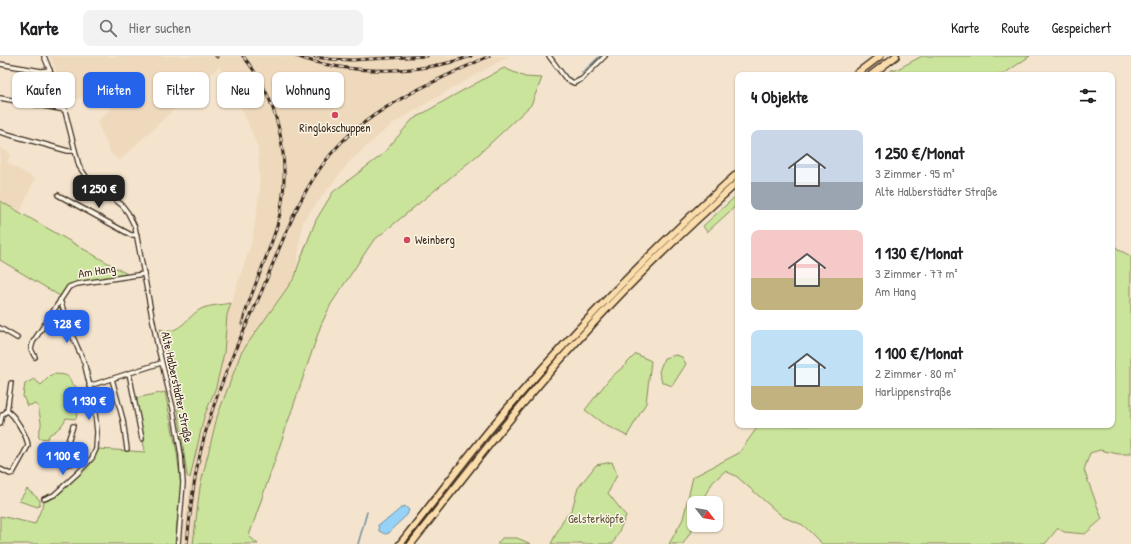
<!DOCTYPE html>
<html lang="de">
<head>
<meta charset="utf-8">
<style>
	:root { --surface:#fff; --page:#f2f2f2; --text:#202124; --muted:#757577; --line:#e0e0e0; --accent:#2563eb }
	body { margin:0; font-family:"Patrick Hand",sans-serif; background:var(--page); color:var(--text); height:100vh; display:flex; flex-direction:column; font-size:15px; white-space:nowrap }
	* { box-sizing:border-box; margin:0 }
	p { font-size:13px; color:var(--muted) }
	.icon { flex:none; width:22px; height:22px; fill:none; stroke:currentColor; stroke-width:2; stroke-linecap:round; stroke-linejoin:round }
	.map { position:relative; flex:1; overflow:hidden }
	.details { position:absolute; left:735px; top:16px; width:380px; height:356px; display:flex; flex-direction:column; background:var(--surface); border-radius:8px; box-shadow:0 1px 3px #0004 }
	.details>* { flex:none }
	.banner { position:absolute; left:12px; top:16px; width:380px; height:36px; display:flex; gap:8px }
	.needle { width:26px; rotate:121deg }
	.buttons { position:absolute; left:687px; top:440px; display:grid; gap:8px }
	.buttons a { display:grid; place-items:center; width:36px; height:36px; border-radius:8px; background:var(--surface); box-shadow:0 1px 3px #0004; font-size:20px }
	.price { position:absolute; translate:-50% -34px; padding:0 9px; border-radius:8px; background:var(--accent); color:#fff; font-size:13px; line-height:26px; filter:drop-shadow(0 1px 2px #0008) }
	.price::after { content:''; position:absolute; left:50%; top:24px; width:12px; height:9px; margin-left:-6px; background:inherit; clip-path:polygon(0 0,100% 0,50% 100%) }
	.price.current { background:#222; color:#fff }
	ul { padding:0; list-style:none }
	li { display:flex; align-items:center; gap:12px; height:100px; padding:0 16px }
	li span { display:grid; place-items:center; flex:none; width:112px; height:80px; border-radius:8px; color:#555 }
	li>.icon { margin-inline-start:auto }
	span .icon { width:48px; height:48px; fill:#fffc; stroke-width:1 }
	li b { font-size:17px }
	h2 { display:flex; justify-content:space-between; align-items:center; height:48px; padding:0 16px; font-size:17px }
	.tag { padding:0 14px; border-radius:8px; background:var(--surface); box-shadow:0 1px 3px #0004; font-size:14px; line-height:36px }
	.tag.current { background:var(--accent); color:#fff }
	header { display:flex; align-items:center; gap:24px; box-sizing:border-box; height:56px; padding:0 20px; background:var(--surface); border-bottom:1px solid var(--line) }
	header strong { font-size:19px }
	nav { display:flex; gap:22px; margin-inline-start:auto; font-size:14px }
	.search { width:280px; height:36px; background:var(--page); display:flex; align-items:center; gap:10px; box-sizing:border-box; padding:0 14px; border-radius:8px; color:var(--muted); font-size:15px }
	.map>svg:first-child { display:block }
</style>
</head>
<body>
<header>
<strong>Karte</strong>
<div class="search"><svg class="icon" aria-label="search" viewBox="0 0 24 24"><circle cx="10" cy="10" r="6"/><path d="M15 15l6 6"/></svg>Hier suchen</div>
<nav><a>Karte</a><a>Route</a><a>Gespeichert</a></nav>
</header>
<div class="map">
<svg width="1131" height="488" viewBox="0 0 1131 488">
	<rect width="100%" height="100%" fill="#f4e4cd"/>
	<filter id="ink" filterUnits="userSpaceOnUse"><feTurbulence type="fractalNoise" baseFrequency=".025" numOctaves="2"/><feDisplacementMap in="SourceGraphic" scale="8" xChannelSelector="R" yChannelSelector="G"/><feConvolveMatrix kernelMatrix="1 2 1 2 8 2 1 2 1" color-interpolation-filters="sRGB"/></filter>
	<g filter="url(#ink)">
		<g fill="#efd9bc">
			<polygon points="50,0 509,0 451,33 392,68 350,105 303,165 295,221 241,297 217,361 200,431 193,488 182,488 190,422 204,362 216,331 224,297 227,259 252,185 260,134 258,92 237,41 219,11 119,105 110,96 97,66 110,53 89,33 80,42 69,47"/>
			<polygon points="0,91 11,98 7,106 35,123 20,156 0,145"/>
		</g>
		<g fill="#cbe49b" stroke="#83875c">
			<polygon points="922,0 1030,0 1002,19 886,19 893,13 894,15"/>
			<polygon points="504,12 525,21 542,22 531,49 479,98 373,185 331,248 321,269 249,480 258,488 193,488 200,431 217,361 241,297 295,221 298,210 316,164 333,136 382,99 412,64 451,41"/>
			<polygon points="738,138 738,148 707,176 703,170"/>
			<polygon points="0,145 127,218 69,228 60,240 0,204"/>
			<polygon points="1112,187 1119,194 1131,200 1131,398 1118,398 1100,394 1090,397 1084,414 1102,463 1085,478 1064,476 1058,472 1045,488 822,488 803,469 783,461 736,420 725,415 713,426 700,447 694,447 695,469 683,488 669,488 683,463 693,421 739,397 759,369 1112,369"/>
			<path d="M231 247 227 259 224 297 216 331 204 361 190 422 187 420C180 372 176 318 160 273 180 281 187 259 203 252 211 249 222 249 231 247Z"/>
			<polygon points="636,298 651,305 646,347 627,380 605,369 585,354 610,322 623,311"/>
			<polygon points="676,299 682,301 686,308 672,330 662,326 659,316 664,302"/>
			<path d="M54 318C65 319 68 317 72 328 74 329 76 330 77 332 81 337 77 357 76 363L66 362C63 369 57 375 50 378L47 383 39 382C37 376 42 372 41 366 40 361 39 354 38 350L34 348 27 350 23 340 25 328 34 323 41 329 51 319Z"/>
			<polygon points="165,336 177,397 181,428 175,488 0,488 0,460 35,468 44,446 52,443 92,406 99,393 145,396 136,342"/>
			<polygon points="612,406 617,419 608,437 626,460 613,488 582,488 580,486 579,488 551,488 563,464 572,453 578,432 596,409"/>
			<polygon points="27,433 40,444 40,448 38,451 19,445"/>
			<polygon points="502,482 517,482 531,488 497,488"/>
		</g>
		<polygon fill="#96d2f7" stroke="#728fa0" points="405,450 409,454 407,459 394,471 389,477 385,478 379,475 378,469 388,463 401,452"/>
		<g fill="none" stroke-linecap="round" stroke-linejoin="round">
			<g stroke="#728fa0" stroke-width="1.5">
				<polyline points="582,17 600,0"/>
				<polyline points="358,488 367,456"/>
			</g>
			<g stroke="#3b2a1e" stroke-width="6">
				<g id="minor">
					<polyline points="44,0 63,47 79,110 87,122 122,149 128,157 135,171 157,287 173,352 181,399 183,427 178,488"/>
					<polyline points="549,0 566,23 574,27 582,23 605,0"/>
					<polyline points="0,8 41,15 50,14"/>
					<polyline points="0,42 65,54"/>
					<polyline points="0,76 68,95 75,95"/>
					<polyline points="58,139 131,179 137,179"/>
					<polyline points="0,272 17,282"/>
					<polyline points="35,301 31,293 33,286 69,231 77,228 144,218"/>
					<polyline points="129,317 142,383"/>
					<polyline points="112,323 123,364 127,393"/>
					<polyline points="89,330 161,307"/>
					<polyline points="7,355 11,327"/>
					<polyline points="0,368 2,359 7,355"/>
					<polyline points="73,370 61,407 64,409 82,405 87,406"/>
					<path d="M0 413 10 418 13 417 28 390C28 382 14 358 7 355"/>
					<polyline points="44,443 54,439 79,416 92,402 96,393 97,376 94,347 84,306 72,279 60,244"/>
				</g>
			</g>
			<g stroke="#3b2a1e" stroke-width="9">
				<g id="motorway">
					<polyline points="855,19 880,0"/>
					<polyline points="871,19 896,0"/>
					<path d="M400 488C436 443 470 396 507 353 579 269 656 190 738 117"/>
					<path d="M411 488C465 419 519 349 578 284 628 228 682 176 738 126"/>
				</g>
			</g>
			<use href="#minor" stroke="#fcf5e5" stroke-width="3.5"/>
			<use href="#motorway" stroke="#fbddab" stroke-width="6"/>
			<g stroke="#3b2a1e" stroke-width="3">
				<g id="rail">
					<polyline points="216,0 217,1"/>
					<path d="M296 0C348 19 419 19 471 0"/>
					<polyline points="315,1 329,3 352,4 427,0"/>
					<path d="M242 268C251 235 267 203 277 170 293 112 282 47 243 0"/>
					<path d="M187 488C190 460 192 431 199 403 206 368 219 333 233 299 242 276 254 255 263 232 285 179 305 119 349 79 389 43 441 23 489 0"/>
				</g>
			</g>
			<use href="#rail" stroke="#fcf5e5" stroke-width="1.5" stroke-dasharray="4.5" stroke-linecap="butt"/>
		</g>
	</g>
	<g fill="#d1495b" stroke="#fcf5e5" stroke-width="1.5">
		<circle cx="335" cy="59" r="4"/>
		<circle cx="407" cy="184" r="4"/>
	</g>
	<g text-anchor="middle" stroke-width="3" stroke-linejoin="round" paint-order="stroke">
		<g font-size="12" fill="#3b2a1e" stroke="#fcf5e5">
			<text x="335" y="76">Ringlokschuppen</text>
			<text x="415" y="188" text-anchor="start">Weinberg</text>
		</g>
		<g font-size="12" fill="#3b2a1e" stroke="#fcf5e5">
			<text transform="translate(97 215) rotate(-9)" y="4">Am Hang</text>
			<text transform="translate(177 331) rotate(78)" y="4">Alte Halberstädter Straße</text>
		</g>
		<g font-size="12" fill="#5f583d" stroke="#fcf5e5">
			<text x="596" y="467">Gelsterköpfe</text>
		</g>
	</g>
</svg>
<div class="buttons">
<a><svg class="needle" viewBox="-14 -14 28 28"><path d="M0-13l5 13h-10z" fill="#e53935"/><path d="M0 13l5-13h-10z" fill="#757577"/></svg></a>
</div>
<b class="price current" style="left:99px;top:153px">1 250 €</b>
<b class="price" style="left:67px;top:288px">728 €</b>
<b class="price" style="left:89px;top:365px">1 130 €</b>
<b class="price" style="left:63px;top:420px">1 100 €</b>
<div class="banner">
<a class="tag">Kaufen</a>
<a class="tag current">Mieten</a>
<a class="tag">Filter</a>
<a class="tag">Neu</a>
<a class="tag">Wohnung</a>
</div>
<section class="details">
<h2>4 Objekte<svg class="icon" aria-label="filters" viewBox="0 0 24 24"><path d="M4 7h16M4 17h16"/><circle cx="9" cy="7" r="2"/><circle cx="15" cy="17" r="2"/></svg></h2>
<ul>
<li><span style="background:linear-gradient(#c9d6e8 65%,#9aa5b1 0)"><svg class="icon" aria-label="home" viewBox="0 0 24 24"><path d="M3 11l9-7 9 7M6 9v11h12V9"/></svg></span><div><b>1 250 €/Monat</b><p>3 Zimmer · 95 m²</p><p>Alte Halberstädter Straße</p></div></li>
<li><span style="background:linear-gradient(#f6c9c9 60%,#c2b280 0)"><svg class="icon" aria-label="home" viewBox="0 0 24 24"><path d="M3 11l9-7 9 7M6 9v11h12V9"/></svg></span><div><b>1 130 €/Monat</b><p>3 Zimmer · 77 m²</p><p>Am Hang</p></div></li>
<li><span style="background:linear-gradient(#bfe0f5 70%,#c2b280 0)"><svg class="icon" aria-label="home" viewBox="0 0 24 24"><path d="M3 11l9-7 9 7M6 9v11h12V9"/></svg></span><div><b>1 100 €/Monat</b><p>2 Zimmer · 80 m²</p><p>Harlippenstraße</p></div></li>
</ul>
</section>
</div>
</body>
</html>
